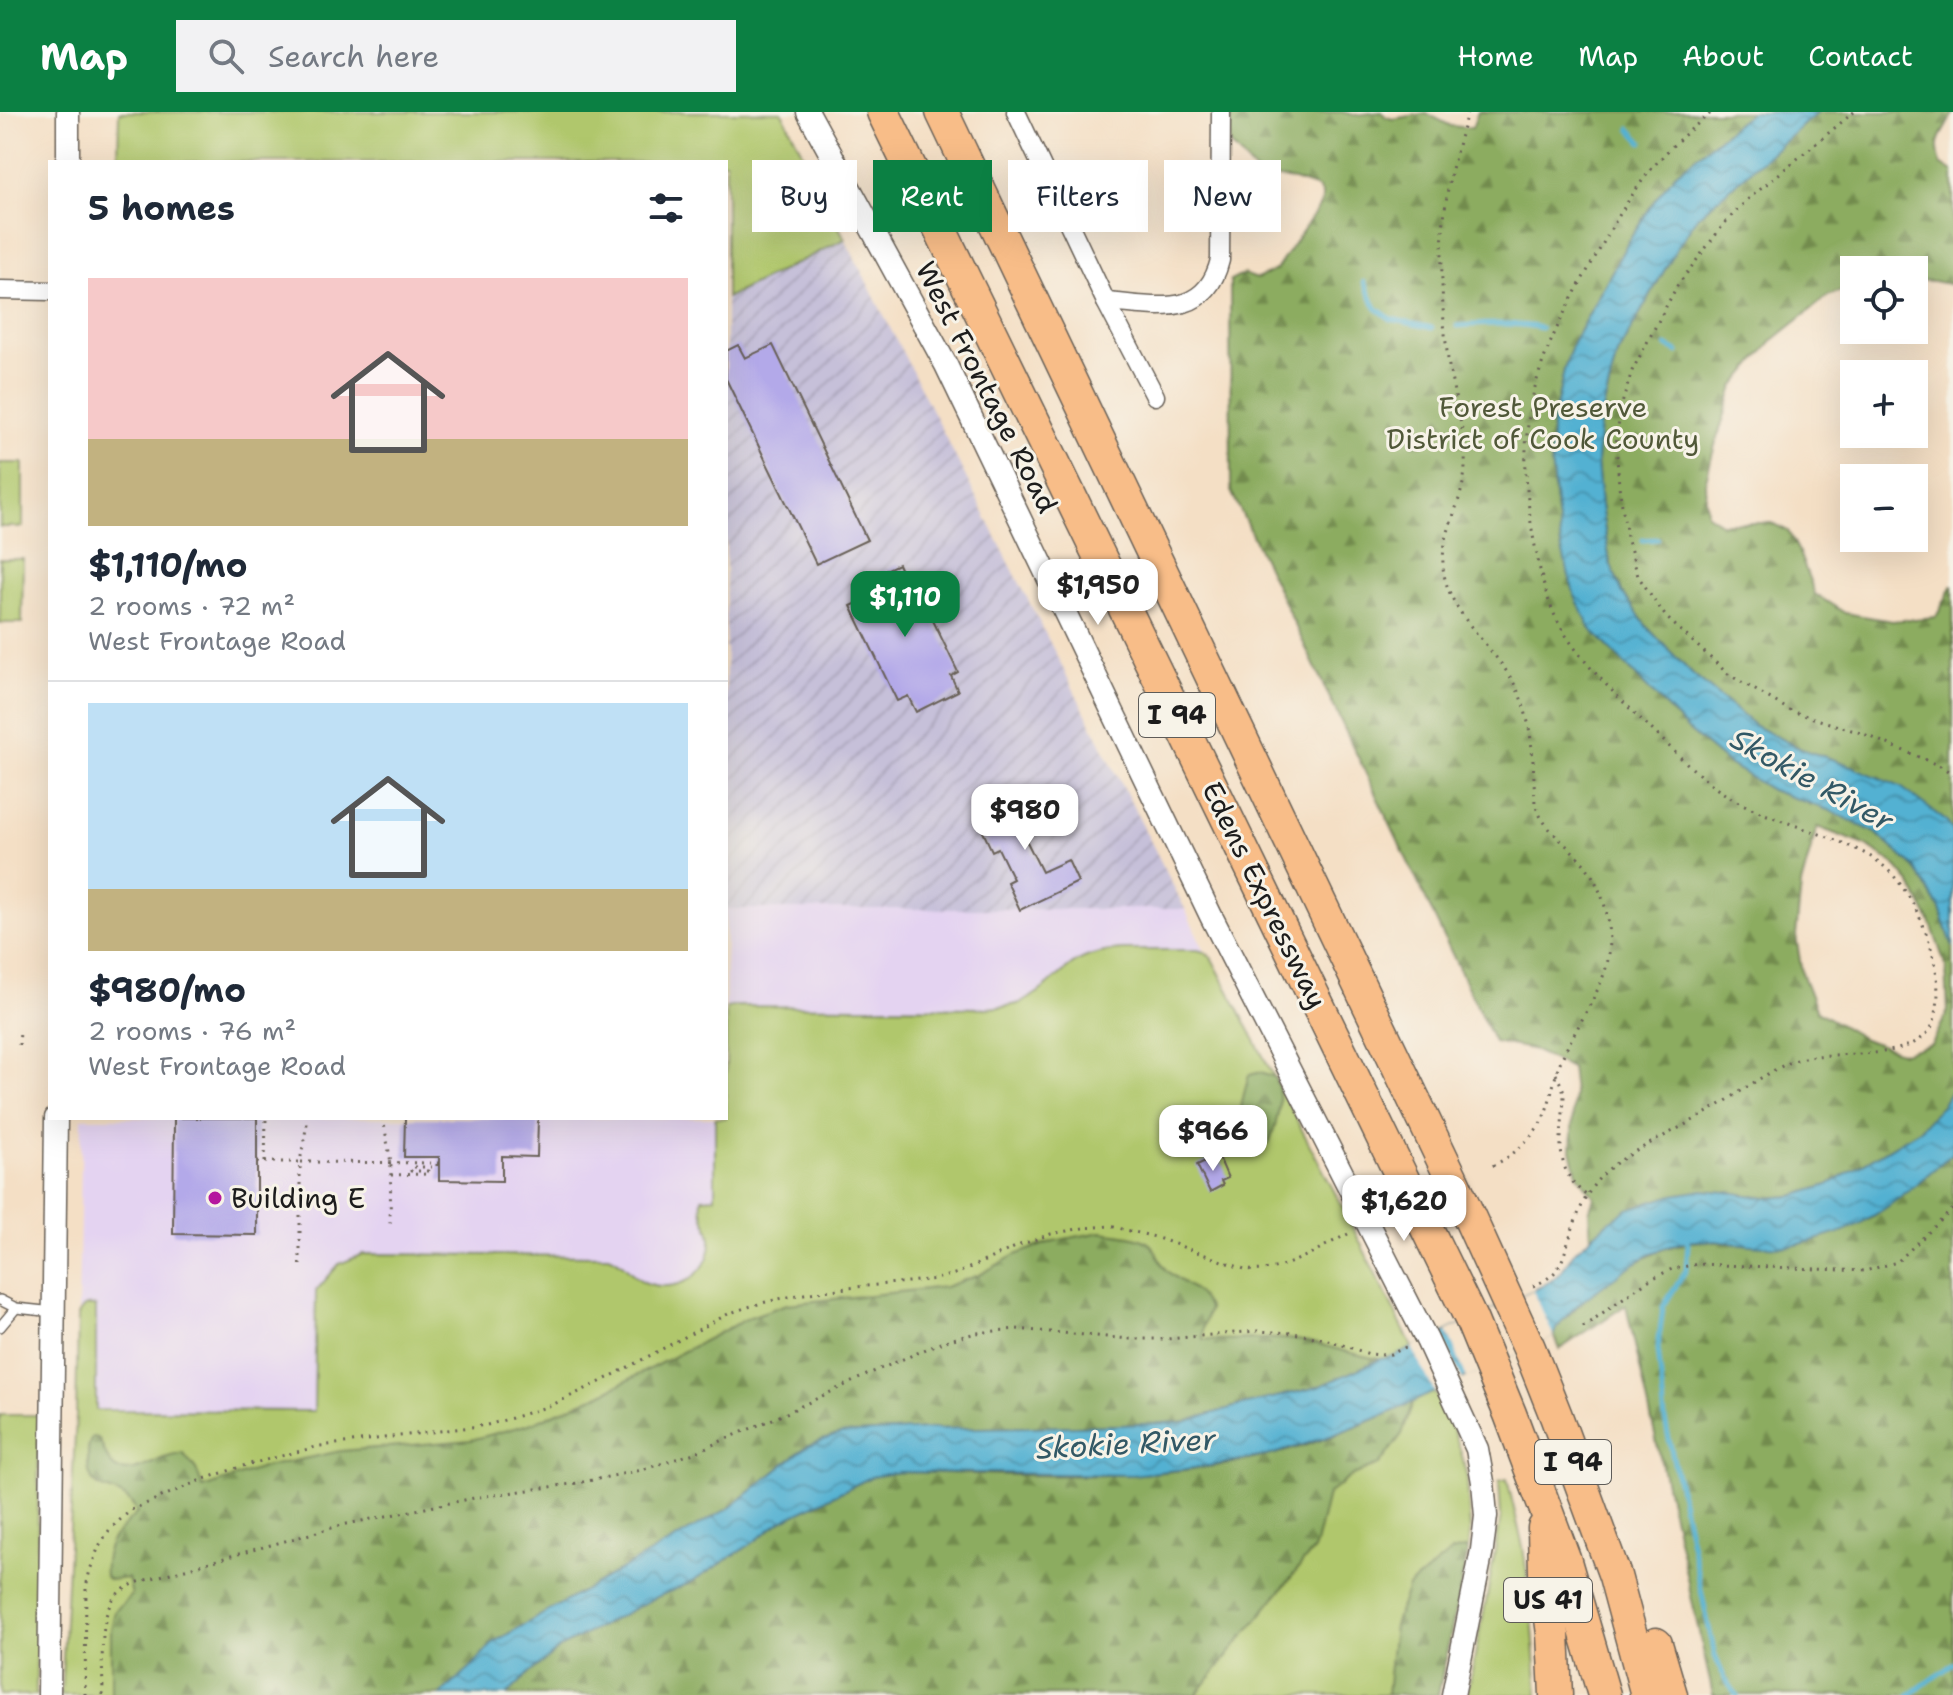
<!DOCTYPE html>
<html lang="en">
<head>
<meta charset="utf-8">
<style>
	:root { --surface:#fff; --page:#f2f2f3; --text:#1f2937; --muted:#747a83; --line:#e0e1e3; --accent:#0b8043 }
	body { margin:0; font-family:"Shantell Sans",sans-serif; background:var(--page); color:var(--text); height:100vh; display:flex; flex-direction:column; font-size:30px; white-space:nowrap }
	* { box-sizing:border-box; margin:0 }
	p { font-size:26px; color:var(--muted) }
	.icon { flex:none; width:44px; height:44px; fill:none; stroke:currentColor; stroke-width:2; stroke-linecap:round; stroke-linejoin:round }
	.map { position:relative; flex:1; overflow:hidden }
	.drawer { position:absolute; left:48px; top:48px; width:680px; height:960px; display:flex; flex-direction:column; background:var(--surface); border-radius:0px; box-shadow:0 8px 32px #0002 }
	.drawer>* { flex:none }
	.guide { position:absolute; left:752px; top:48px; width:760px; height:72px; display:flex; gap:16px }
	.buttons { position:absolute; left:1840px; top:144px; display:grid; gap:16px }
	.buttons a { display:grid; place-items:center; width:88px; height:88px; border-radius:0px; background:var(--surface); box-shadow:0 8px 32px #0002; font-size:40px }
	.price { position:absolute; translate:-50% -68px; padding:0 18px; border-radius:16px; background:#fff; color:#222; font-size:26px; line-height:52px; filter:drop-shadow(0 2px 4px #0008) }
	.price::after { content:''; position:absolute; left:50%; top:48px; width:24px; height:18px; margin-left:-12px; background:inherit; clip-path:polygon(0 0,100% 0,50% 100%) }
	.price.selected { background:var(--accent); color:#fff }
	ul { padding:0; list-style:none }
	li { display:grid; align-content:center; gap:16px; height:424px; padding:0 40px }
	li+li { border-top:2px solid var(--line) }
	li span { display:grid; place-items:center; height:248px; border-radius:0px; color:#555 }
	li>.icon { margin-inline-start:auto }
	span .icon { width:144px; height:144px; fill:#fffc; stroke-width:1 }
	li b { font-size:34px }
	h2 { display:flex; justify-content:space-between; align-items:center; height:96px; padding:0 40px; font-size:34px }
	.tag { padding:0 28px; border-radius:0px; background:var(--surface); box-shadow:0 8px 32px #0002; font-size:28px; line-height:72px }
	.tag.selected { background:var(--accent); color:#fff }
	header { display:flex; align-items:center; gap:48px; box-sizing:border-box; height:112px; padding:0 40px; background:var(--accent); color:#fff }
	header strong { font-size:38px }
	nav { display:flex; gap:44px; margin-inline-start:auto; font-size:28px }
	.search { width:560px; height:72px; background:var(--page); display:flex; align-items:center; gap:20px; box-sizing:border-box; padding:0 28px; border-radius:0px; color:var(--muted); font-size:30px }
	.map>svg:first-child { display:block }
</style>
</head>
<body>
<header>
<strong>Map</strong>
<div class="search"><svg class="icon" aria-label="search" viewBox="0 0 24 24"><circle cx="10" cy="10" r="6"/><path d="M15 15l6 6"/></svg>Search here</div>
<nav><a>Home</a><a>Map</a><a>About</a><a>Contact</a></nav>
</header>
<div class="map">
<svg width="1953" height="1583" viewBox="0 0 1953 1583">
	<defs>
		<pattern id="industrial-furrows" width="10" height="10" patternUnits="userSpaceOnUse" patternTransform="scale(2)"><rect width="10" height="10" fill="#c6c0d9"/><path d="M-1 1l2-2M0 10L10 0M9 11l2-2" fill="none" stroke="#aaa4ba"/></pattern>
		<pattern id="forest-firs" width="22" height="20" patternUnits="userSpaceOnUse" patternTransform="scale(2)"><rect width="22" height="20" fill="#8cac60"/><path d="M5 1l3.5 6h-7zM16 11l3.5 6h-7z" fill="#728b4e"/></pattern>
		<pattern id="water-waves" width="16" height="10" patternUnits="userSpaceOnUse" patternTransform="scale(2)"><rect width="16" height="10" fill="#53b1d2"/><path d="M0 5q4-4 8 0t8 0" fill="none" stroke="#448faa"/></pattern>
	</defs>
	<rect width="100%" height="100%" fill="#f7f3e8"/>
	<filter id="ink" filterUnits="userSpaceOnUse"><feTurbulence type="fractalNoise" baseFrequency=".0125" numOctaves="2"/><feDisplacementMap in="SourceGraphic" scale="16" xChannelSelector="R" yChannelSelector="G"/><feConvolveMatrix kernelMatrix="1 2 1 2 8 2 1 2 1" color-interpolation-filters="sRGB"/></filter>
	<filter id="wash" filterUnits="userSpaceOnUse"><feTurbulence type="fractalNoise" baseFrequency=".006" numOctaves="4" result="noise"/><feDisplacementMap in="SourceGraphic" scale="32" xChannelSelector="R" yChannelSelector="G"/><feGaussianBlur stdDeviation="1.8" result="paint"/><feColorMatrix in="noise" values="0 0 0 0 0 0 0 0 0 0 0 0 0 0 0 0 0 1.4 0 .05"/><feComposite in="paint" operator="in"/></filter>
	<g filter="url(#wash)">
		<rect width="100%" height="100%" fill="#f4dfc5"/>
		<g fill="#e4d3f1">
			<polygon points="726,797 1185,797 1205,840 1197,838 1121,905 726,901"/>
			<polygon points="82,1006 718,1006 716,1178 324,1304 76,1304"/>
		</g>
		<polygon fill="url(#industrial-furrows)" points="845,127 1185,797 726,797 726,186"/>
		<g fill="#b0c76c" stroke="#667244" stroke-width="2">
			<polygon points="119,0 782,0 845,127 726,186 726,50 118,50"/>
			<rect x="0" y="351" width="23" height="64"/>
			<polygon points="0,447 23,447 22,511 0,511"/>
			<path d="M1122 838H1197L1205 840 1211 845 1344 1098 1452 1315 1461 1340 1467 1366 1470 1419 1467 1445 1438 1583H61L76 1304 78 1203C83 1194 87 1192 96 1195V1298L314 1299 316 1179 339 1152 363 1142 609 1144C624 1149 630 1163 644 1170 675 1183 711 1164 711 1128 711 1117 704 1109 702 1098 701 1094 702 1090 702 1086L715 1085V1006H726V896L737 894 986 896C998 895 1012 895 1023 890 1041 881 1054 867 1069 855 1084 843 1103 839 1122 838Z"/>
			<polygon points="0,1303 39,1303 36,1583 0,1583"/>
			<polygon points="1507,1367 1523,1435 1531,1491 1538,1583 1467,1583 1486,1490 1501,1405 1499,1369"/>
		</g>
		<g fill="url(#forest-firs)" stroke="#54643e" stroke-width="2" fill-rule="evenodd">
			<path d="M1231 0H1342L1354 3 1382 0 1386 5 1393 7 1426 1 1451 14 1472 16 1478 0H1751L1675 62 1655 88 1628 130 1573 231 1564 258 1552 314 1551 350 1561 434 1590 516 1687 617 1726 650 1771 678 1831 699 1876 721 1915 756 1940 797 1953 835V976L1943 992 1918 1019 1828 1073 1793 1084 1766 1086 1736 1081 1703 1078 1607 1111 1591 1125 1589 1100 1594 1085 1577 1062 1571 1038 1574 981 1571 956 1531 937 1494 930 1231 379 1230 169 1244 162 1257 167 1276 158 1322 90V82L1318 76 1294 68 1263 64 1255 60 1230 32ZM1817 715 1865 733 1894 752 1910 771 1930 809 1946 855 1948 899 1932 932 1903 941 1864 927 1817 899 1802 861 1796 824 1801 773Z"/>
			<path d="M1818 0H1953C1945 24 1932 22 1941 52L1953 60V173L1933 169 1914 168V158H1854V174L1828 184 1773 228 1734 275 1715 333 1705 371 1707 402 1721 411H1772L1788 419 1798 438 1815 482 1845 501 1892 509 1936 505 1953 473V719L1946 709 1844 651 1801 637 1755 614 1693 563 1647 515 1622 480 1610 451 1601 393 1597 350 1600 310 1617 242 1677 136 1698 104Z"/>
			<path d="M1261 960 1274 965C1285 985 1277 1010 1269 1031L1254 1034C1231 1021 1243 984 1249 963Z"/>
			<polygon points="1953,1041 1953,1583 1713,1583 1626,1193 1560,1237 1554,1224 1558,1213 1588,1184 1627,1155 1663,1137 1687,1130 1706,1129 1751,1132 1870,1107"/>
			<path d="M1101 1120C1114 1122 1139 1123 1150 1132 1158 1139 1159 1152 1167 1159 1185 1174 1196 1174 1209 1197L1203 1215V1227C1234 1230 1265 1224 1296 1228 1325 1231 1352 1244 1381 1247L1318 1275 1234 1295 1184 1310 1122 1313 928 1317 840 1322 807 1334 731 1395 494 1530 471 1556 440 1583H111V1517L115 1499 132 1483 128 1466 110 1468 105 1465C102 1433 116 1421 137 1401 135 1397 133 1393 130 1390 114 1372 88 1385 88 1349 88 1339 87 1332 93 1325L98 1326C103 1334 105 1343 110 1350 122 1369 149 1352 164 1346 170 1344 177 1343 183 1341L196 1357 203 1376 265 1355 341 1339 471 1328 529 1312 601 1282 750 1205 787 1192 945 1175 979 1163 1015 1143 1054 1129Z"/>
			<path d="M1413 1290 1402 1322 1379 1353 1353 1363 1328 1382 1315 1436 1196 1583H507L528 1562 561 1535 654 1486 692 1470 751 1432 783 1408 871 1365 899 1360C1022 1362 1149 1373 1270 1343 1319 1332 1367 1311 1413 1290Z"/>
			<polygon points="1468,1436 1438,1583 1387,1583 1394,1513 1408,1475 1451,1440"/>
		</g>
		<g fill="url(#water-waves)" stroke="#386677" stroke-width="2">
			<polygon points="1751,0 1818,0 1698,104 1677,136 1617,242 1600,310 1597,350 1601,393 1610,451 1622,480 1647,515 1693,563 1755,614 1801,637 1844,651 1901,675 1946,709 1953,719 1953,835 1940,797 1915,756 1876,721 1831,699 1771,678 1726,650 1687,617 1590,516 1574,482 1561,434 1551,350 1552,314 1564,258 1573,231 1628,130 1655,88 1675,62"/>
			<path d="M1953 976V1041C1915 1072 1876 1112 1826 1125 1815 1128 1802 1132 1790 1134 1756 1138 1721 1125 1686 1130 1654 1135 1625 1157 1600 1176 1583 1188 1561 1204 1554 1224L1385 1303 1325 1326 1271 1343 1205 1355 1132 1363 899 1360 871 1365 783 1408 751 1432 692 1470 654 1486 561 1535 528 1562 507 1583H440L471 1556 494 1530 731 1395 807 1334 840 1322 928 1317 1122 1313 1184 1310 1234 1295 1318 1275 1381 1247 1395 1244 1542 1174 1552 1168 1561 1160 1574 1140 1607 1111 1628 1097 1673 1083 1703 1078 1736 1081 1766 1086 1793 1084 1828 1073 1918 1019 1943 992Z"/>
		</g>
		<g fill="#f4dfc5">
			<polygon points="1533,1178 1554,1225 1467,1266 1447,1219"/>
			<polygon points="1440,1222 1463,1268 1435,1281 1412,1235"/>
		</g>
		<g fill="none" stroke-linecap="round" stroke-linejoin="round">
			<g stroke="#53b1d2" stroke-width="5">
				<polyline points="1630,17 1642,30"/>
				<polyline points="1364,170 1376,196 1391,207 1432,216"/>
				<path d="M1457 214C1485 212 1513 210 1541 216"/>
				<polyline points="1667,234 1678,240"/>
				<polyline points="1643,428 1658,427"/>
				<polyline points="1684,1123 1688,1132 1686,1158 1663,1195 1658,1236 1665,1308 1715,1544 1725,1567 1737,1583"/>
				<polyline points="1909,1583 1953,1552"/>
			</g>
		</g>
		<g id="blocks">
			<g fill="#b3a9e9">
				<polygon points="738,233 745,246 773,233 867,428 816,452 726,267 726,239"/>
				<polygon points="898,452 905,468 912,465 958,560 951,564 958,579 916,600 908,584 897,589 851,494 862,489 854,473"/>
				<polygon points="1036,682 1049,709 1023,722 1042,760 1068,748 1078,770 1020,798 1007,770 1013,767 998,736 992,739 978,709"/>
				<polygon points="174,1006 257,1006 257,1123 173,1122"/>
				<polygon points="405,1006 538,1006 537,1045 502,1044 502,1069 439,1068 439,1045 404,1045"/>
				<polygon points="1218,1043 1228,1066 1221,1069 1223,1073 1210,1080 1197,1053"/>
			</g>
		</g>
	</g>
	<g filter="url(#ink)">
		<use href="#blocks" fill-opacity="0" stroke="#686057" stroke-width="2"/>
		<g fill="none" stroke-linecap="round" stroke-linejoin="round">
			<g stroke="#686057" stroke-width="12">
				<g id="service">
					<polyline points="0,1188 16,1196 54,1200"/>
					<polyline points="0,1215 16,1196"/>
				</g>
			</g>
			<g stroke="#686057" stroke-width="21">
				<g id="minor">
					<polyline points="1016,0 1106,190 1155,284"/>
					<polyline points="0,178 50,179"/>
					<path d="M1106 190C1154 193 1205 209 1220 148L1221 0"/>
				</g>
			</g>
			<g stroke="#686057" stroke-width="25">
				<g id="tertiary">
					<polyline points="808,0 946,253 1211,804 1427,1228 1477,1337 1483,1370 1486,1404 1482,1438 1453,1583"/>
					<polyline points="68,50 68,0"/>
					<polyline points="49,1583 56,1006"/>
				</g>
			</g>
			<g stroke="#686057" stroke-width="35">
				<g id="motorway">
					<polyline points="883,0 1471,1207 1510,1302 1564,1446 1604,1583"/>
					<polyline points="942,0 1451,1065 1529,1236 1556,1304 1615,1464 1647,1583"/>
					<polyline points="1544,1416 1545,1461 1553,1522 1556,1583"/>
					<polyline points="1656,1532 1671,1583"/>
				</g>
			</g>
			<g stroke="#686057" stroke-width="3" stroke-dasharray="2 6" stroke-linecap="butt">
				<path d="M1467 0C1460 28 1451 55 1447 83 1439 132 1441 197 1448 247 1452 280 1467 323 1465 355 1464 393 1435 429 1445 467 1455 506 1492 534 1512 568 1534 605 1533 651 1535 692 1543 716 1561 727 1577 744 1587 754 1595 767 1600 780 1609 802 1613 829 1607 852 1600 881 1575 917 1562 946 1552 968 1552 994 1538 1015 1526 1032 1511 1045 1492 1054"/>
				<polyline points="1854,0 1746,89 1724,112 1677,174 1632,259 1621,295 1616,330 1619,374 1627,425 1638,464 1666,505 1728,562 1791,599 1864,622 1940,654 1953,662"/>
				<polyline points="19,933 20,920"/>
				<path d="M1556 962 1563 977 1564 984C1563 1024 1550 1054 1586 1083"/>
				<polyline points="383,1006 391,1051 390,1114"/>
				<polyline points="257,1050 300,1050 308,1006"/>
				<polyline points="265,1050 266,1006"/>
				<polyline points="391,1063 428,1062 428,1059 411,1059 411,1055 437,1055 437,1051"/>
				<polyline points="300,1153 300,1050 439,1051"/>
				<path d="M1533 1174C1540 1171 1548 1167 1554 1161 1562 1153 1564 1142 1568 1131 1579 1097 1589 1068 1621 1048 1652 1029 1685 1014 1716 995 1744 979 1772 954 1804 946 1839 938 1908 951 1931 916 1953 871 1919 780 1880 751 1867 741 1851 735 1836 728 1794 712 1750 701 1713 674 1689 655 1667 632 1645 611 1616 583 1583 552 1562 517 1546 491 1540 459 1534 429 1527 390 1523 352 1528 312 1535 250 1566 195 1597 142 1616 108 1635 74 1662 45 1677 28 1695 14 1712 0"/>
				<polyline points="1583,1215 1647,1169 1672,1157 1698,1152 1865,1159 1897,1150 1953,1097"/>
				<path d="M85 1583 86 1475 90 1458 99 1434 110 1417 131 1398 201 1368 246 1353 320 1334 487 1313 512 1306 552 1293 600 1270 728 1202C793 1177 866 1175 936 1167L958 1161 1020 1133 1051 1122 1083 1116 1110 1114 1155 1125 1247 1158C1282 1162 1317 1137 1348 1122"/>
				<path d="M103 1583C103 1557 98 1507 114 1486 119 1479 128 1475 135 1471L342 1413 479 1385 578 1371 642 1358 691 1342 782 1303 873 1260 945 1229 976 1221 1016 1217 1130 1227H1167L1256 1219 1293 1221 1325 1227 1369 1242 1381 1243 1391 1242 1408 1234"/>
			</g>
			<use href="#service" stroke="#fff" stroke-width="9"/>
			<use href="#minor" stroke="#fff" stroke-width="18"/>
			<use href="#tertiary" stroke="#fff" stroke-width="22"/>
			<use href="#motorway" stroke="#f8bd88" stroke-width="32"/>
		</g>
	</g>
	<circle fill="#b5179e" stroke="#f7f3e8" stroke-width="3" cx="215" cy="1086" r="8"/>
	<g text-anchor="middle" stroke-width="6" stroke-linejoin="round" paint-order="stroke">
		<g fill="#f7f3e8" stroke="#5e5c59" stroke-width="2">
			<rect x="1139" y="581" width="76" height="44" rx="6"/>
			<rect x="1535" y="1328" width="76" height="44" rx="6"/>
			<rect x="1504" y="1466" width="88" height="44" rx="6"/>
		</g>
		<g font-size="26" font-weight="bold" fill="#1c1c1c">
			<text x="1177" y="612">I 94</text>
			<text x="1573" y="1359">I 94</text>
			<text x="1548" y="1497">US 41</text>
		</g>
		<g font-size="28" fill="#1c1c1c" stroke="#f7f3e8">
			<text transform="translate(987 275) rotate(63)" y="10">West Frontage Road</text>
			<text transform="translate(1265 783) rotate(64)" y="10">Edens Expressway</text>
		</g>
		<g font-size="28" fill="#505838" stroke="#f7f3e8">
			<text x="1543" y="305">Forest Preserve<tspan x="1543" dy="32">District of Cook County</tspan></text>
		</g>
		<g font-size="28" fill="#1c1c1c" stroke="#f7f3e8" text-anchor="start">
			<text x="231" y="1096">Building E</text>
		</g>
		<g font-size="30" font-style="italic" fill="#325865" stroke="#f7f3e8">
			<text transform="translate(1812 668) rotate(29)" y="10">Skokie River</text>
			<text transform="translate(1126 1332) rotate(-3)" y="10">Skokie River</text>
		</g>
	</g>
</svg>
<div class="buttons">
<a><svg class="icon" aria-label="locate" viewBox="0 0 24 24"><circle cx="12" cy="12" r="6"/><path d="M12 2v4M12 18v4M2 12h4M18 12h4"/></svg></a>
<a>+</a>
<a>−</a>
</div>
<b class="price" style="left:1098px;top:515px">$1,950</b>
<b class="price selected" style="left:905px;top:527px">$1,110</b>
<b class="price" style="left:1025px;top:740px">$980</b>
<b class="price" style="left:1213px;top:1061px">$966</b>
<b class="price" style="left:1404px;top:1131px">$1,620</b>
<div class="guide">
<a class="tag">Buy</a>
<a class="tag selected">Rent</a>
<a class="tag">Filters</a>
<a class="tag">New</a>
</div>
<section class="drawer">
<h2>5 homes<svg class="icon" aria-label="filters" viewBox="0 0 24 24"><path d="M4 7h16M4 17h16"/><circle cx="9" cy="7" r="2"/><circle cx="15" cy="17" r="2"/></svg></h2>
<ul>
<li><span style="background:linear-gradient(#f6c9c9 65%,#c2b280 0)"><svg class="icon" aria-label="home" viewBox="0 0 24 24"><path d="M3 11l9-7 9 7M6 9v11h12V9"/></svg></span><div><b>$1,110/mo</b><p>2 rooms · 72 m²</p><p>West Frontage Road</p></div></li>
<li><span style="background:linear-gradient(#bfe0f5 75%,#c2b280 0)"><svg class="icon" aria-label="home" viewBox="0 0 24 24"><path d="M3 11l9-7 9 7M6 9v11h12V9"/></svg></span><div><b>$980/mo</b><p>2 rooms · 76 m²</p><p>West Frontage Road</p></div></li>
</ul>
</section>
</div>
</body>
</html>
